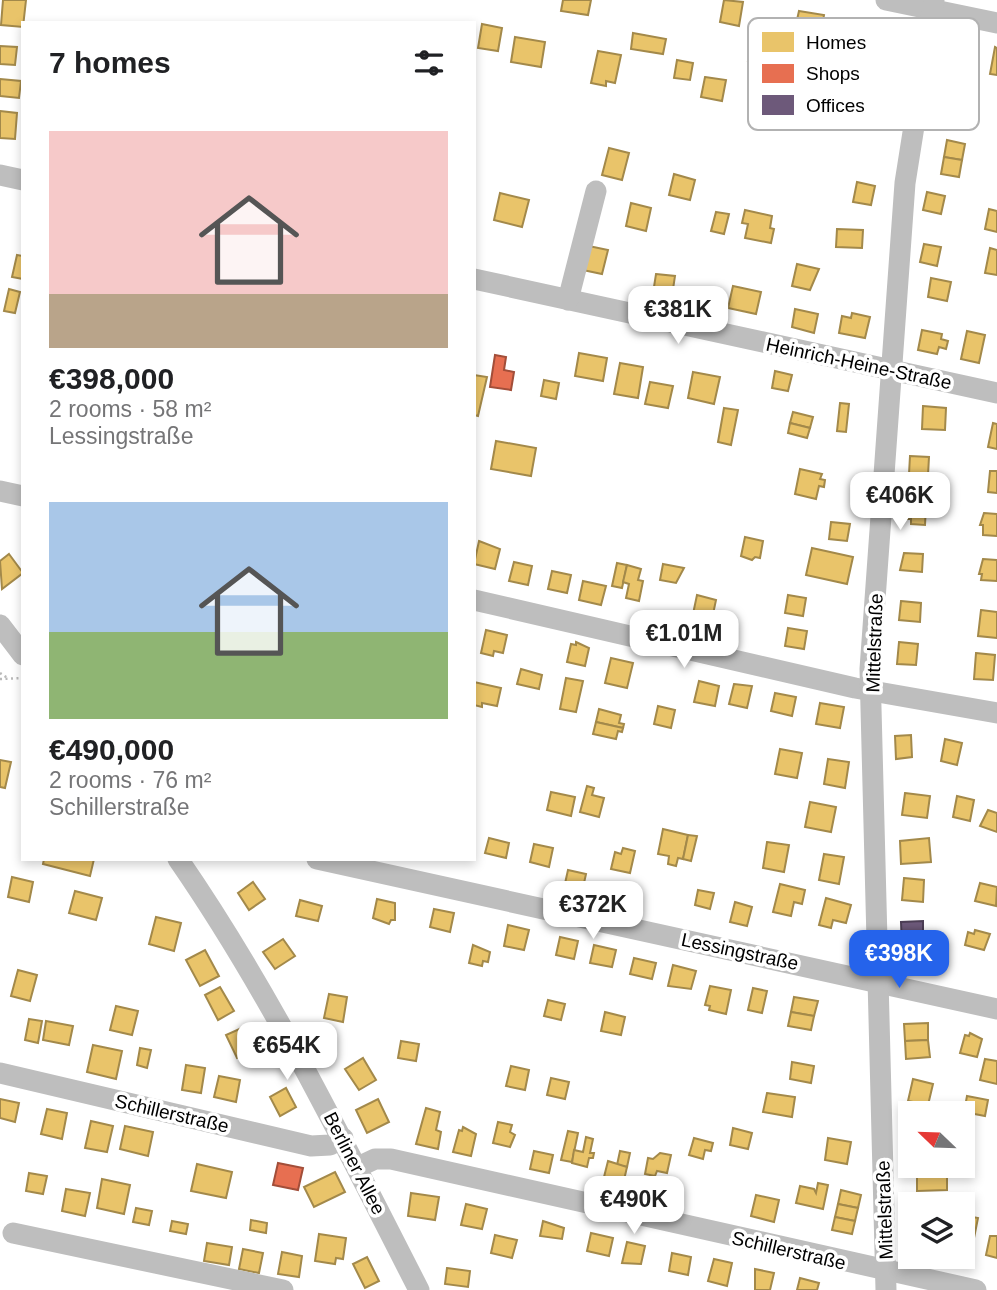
<!DOCTYPE html>
<html lang="en">
<head>
<meta charset="utf-8">
<style>
	:root { --surface:#fff; --page:#f6f6f6; --text:#202124; --muted:#757577; --accent:#2563eb }
	body { margin:0; font-family:Helvetica,sans-serif; background:var(--page); color:var(--text); height:100vh; display:flex; flex-direction:column; font-size:26px; white-space:nowrap }
	* { box-sizing:border-box; margin:0 }
	p { font-size:23px; color:var(--muted) }
	.icon { flex:none; width:38px; height:38px; fill:none; stroke:currentColor; stroke-width:2; stroke-linecap:round; stroke-linejoin:round }
	.map { position:relative; flex:1; overflow:hidden }
	.panel { position:absolute; left:21px; top:21px; width:455px; height:840px; display:flex; flex-direction:column; background:var(--surface); border-radius:0px; box-shadow:0 4px 10px #0003 }
	.panel>* { flex:none }
	.needle { width:46px; rotate:293deg }
	.controls { position:absolute; left:898px; top:1101px; display:grid; gap:14px }
	.controls a { display:grid; place-items:center; width:77px; height:77px; border-radius:0px; background:var(--surface); box-shadow:0 4px 10px #0003; font-size:35px }
	.price { position:absolute; translate:-50% -60px; padding:0 16px; border-radius:14px; background:#fff; color:#222; font-size:23px; line-height:46px; filter:drop-shadow(0 2px 4px #0008) }
	.price::after { content:''; position:absolute; left:50%; top:42px; width:21px; height:16px; margin-left:-10px; background:inherit; clip-path:polygon(0 0,100% 0,50% 100%) }
	.price.current { background:var(--accent); color:#fff }
	ul { padding:0; list-style:none }
	li { display:grid; align-content:center; gap:14px; height:371px; padding:0 28px }
	li span { display:grid; place-items:center; height:217px; border-radius:0px; color:#555 }
	li>.icon { margin-inline-start:auto }
	span .icon { width:126px; height:126px; fill:#fffc; stroke-width:1 }
	li b { font-size:30px }
	h2 { display:flex; justify-content:space-between; align-items:center; height:84px; padding:0 28px; font-size:30px }
	.map>svg:first-child { display:block }
</style>
</head>
<body>
<div class="map">
<svg width="997" height="1290" viewBox="0 0 997 1290">
	<rect width="100%" height="100%" fill="#fff"/>
	<g fill="#e9c46a" stroke="#a3894a" stroke-width="2">
		<polygon points="3,0 26,0 23,27 1,25"/>
		<polygon points="563,0 591,0 588,15 561,11"/>
		<polygon points="724,0 743,2 739,26 720,22"/>
		<polygon points="799,11 824,15 820,38 794,33"/>
		<polygon points="482,24 502,28 498,51 478,48"/>
		<polygon points="633,33 666,39 663,54 631,49"/>
		<polygon points="515,37 545,42 541,67 511,62"/>
		<polygon points="752,39 781,45 777,66 748,61"/>
		<polygon points="0,46 17,47 15,65 0,64"/>
		<polygon points="995,47 997,48 997,75 990,74"/>
		<polygon points="598,51 621,55 615,83 606,81 606,86 591,83"/>
		<polygon points="677,60 693,63 690,80 674,78"/>
		<polygon points="705,77 726,80 722,101 701,97"/>
		<polygon points="0,79 21,81 19,98 0,96"/>
		<polygon points="0,111 17,113 15,139 0,138"/>
		<polygon points="947,140 965,144 962,160 944,157"/>
		<polygon points="609,148 629,153 622,180 602,175"/>
		<polygon points="944,157 962,160 959,177 941,174"/>
		<polygon points="674,174 695,180 690,200 669,195"/>
		<polygon points="857,182 875,186 871,205 853,202"/>
		<polygon points="927,192 945,196 941,214 923,210"/>
		<polygon points="500,193 529,200 522,227 494,220"/>
		<polygon points="631,203 651,208 646,231 626,226"/>
		<polygon points="989,209 997,211 997,232 985,229"/>
		<polygon points="745,210 772,216 770,228 774,229 771,243 745,238 748,224 742,223"/>
		<polygon points="716,212 729,214 724,234 711,231"/>
		<polygon points="837,229 863,230 862,248 836,247"/>
		<polygon points="924,244 941,247 937,266 920,262"/>
		<polygon points="584,245 608,250 602,274 578,269"/>
		<polygon points="990,248 997,250 997,275 985,273"/>
		<polygon points="17,255 23,256 23,279 12,277"/>
		<polygon points="797,264 819,269 810,290 792,286"/>
		<polygon points="656,274 675,276 670,309 651,306"/>
		<polygon points="931,278 951,282 947,301 928,297"/>
		<polygon points="733,286 761,292 756,314 728,308"/>
		<polygon points="9,289 20,292 15,313 4,311"/>
		<polygon points="795,309 818,314 814,333 792,327"/>
		<polygon points="852,313 870,317 865,338 839,333 842,316 851,318"/>
		<polygon points="922,330 942,334 941,339 948,341 946,349 939,347 937,354 918,350"/>
		<polygon points="967,331 985,335 979,363 961,359"/>
		<polygon points="579,353 607,358 603,381 575,376"/>
		<polygon points="620,363 643,367 638,398 614,394"/>
		<polygon points="775,371 792,375 788,391 772,388"/>
		<polygon points="693,372 720,377 714,404 688,398"/>
		<polygon points="474,375 487,377 478,416 474,415"/>
		<polygon points="544,380 559,383 556,399 541,396"/>
		<polygon points="650,382 673,386 668,408 645,404"/>
		<polygon points="840,403 849,404 846,432 837,431"/>
		<polygon points="923,406 946,408 945,430 922,429"/>
		<polygon points="724,408 738,410 731,445 718,442"/>
		<polygon points="793,412 813,417 810,428 790,423"/>
		<polygon points="790,423 810,428 807,438 788,433"/>
		<polygon points="993,423 997,424 997,449 988,447"/>
		<polygon points="496,441 536,448 531,476 491,469"/>
		<polygon points="910,456 929,457 928,475 909,474"/>
		<polygon points="800,469 822,474 820,479 825,480 824,487 819,486 816,499 795,494"/>
		<polygon points="990,471 997,471 997,493 988,492"/>
		<polygon points="908,504 926,506 925,525 911,524 911,519 907,519"/>
		<polygon points="984,513 997,514 997,536 983,535 983,525 980,525"/>
		<polygon points="831,522 850,524 847,541 829,539"/>
		<polygon points="745,537 763,541 760,558 755,557 752,560 741,556"/>
		<polygon points="479,541 500,549 495,569 474,564"/>
		<polygon points="812,548 853,557 847,584 806,575"/>
		<polygon points="904,553 923,554 922,572 900,570"/>
		<polygon points="9,554 23,573 2,589 0,561"/>
		<polygon points="983,559 997,560 997,581 981,580 982,574 979,574"/>
		<polygon points="514,562 532,566 528,585 509,581"/>
		<polygon points="617,563 627,565 622,588 612,586"/>
		<polygon points="663,564 684,568 676,583 660,580"/>
		<polygon points="627,565 641,569 638,580 643,581 639,601 626,598 629,584 623,582"/>
		<polygon points="552,571 571,575 567,593 548,589"/>
		<polygon points="583,581 606,586 601,605 579,600"/>
		<polygon points="697,595 716,600 712,619 693,614"/>
		<polygon points="788,595 806,598 803,616 785,613"/>
		<polygon points="901,601 921,603 920,622 899,620"/>
		<polygon points="981,610 997,612 997,638 978,636"/>
		<polygon points="788,628 807,631 804,649 785,646"/>
		<polygon points="486,630 507,635 503,653 494,651 493,656 481,653"/>
		<polygon points="576,642 589,648 585,666 567,662 571,644 576,645"/>
		<polygon points="899,642 918,644 916,665 897,664"/>
		<polygon points="976,653 995,655 993,680 974,679"/>
		<polygon points="611,658 633,663 627,688 605,683"/>
		<polygon points="521,669 542,675 539,689 517,684"/>
		<polygon points="566,678 583,681 576,712 560,709"/>
		<polygon points="699,681 719,686 715,706 694,702"/>
		<polygon points="474,682 501,688 497,706 482,703 482,707 474,705"/>
		<polygon points="734,684 752,686 747,708 729,704"/>
		<polygon points="775,693 796,697 792,716 771,711"/>
		<polygon points="820,703 844,707 840,728 816,724"/>
		<polygon points="658,706 675,710 671,728 654,724"/>
		<polygon points="599,709 621,715 619,723 624,724 623,728 596,722"/>
		<polygon points="596,722 623,728 622,732 618,731 616,739 593,734"/>
		<polygon points="911,735 912,757 896,759 895,736"/>
		<polygon points="945,739 962,743 957,765 941,761"/>
		<polygon points="780,749 802,753 797,778 775,774"/>
		<polygon points="828,759 849,762 845,788 824,784"/>
		<polygon points="0,760 11,762 5,788 0,787"/>
		<polygon points="587,786 594,788 592,795 604,798 599,817 580,812"/>
		<polygon points="551,792 575,797 571,816 547,810"/>
		<polygon points="905,793 930,796 927,818 902,815"/>
		<polygon points="957,796 974,800 970,821 953,817"/>
		<polygon points="810,802 836,807 831,832 805,827"/>
		<polygon points="988,810 997,813 997,832 980,826"/>
		<polygon points="663,829 688,835 683,859 678,858 676,866 668,864 669,856 658,854"/>
		<polygon points="688,835 697,836 691,861 683,859"/>
		<polygon points="489,838 509,843 506,858 485,853"/>
		<polygon points="929,838 931,862 901,864 900,841"/>
		<polygon points="767,842 789,845 784,872 763,868"/>
		<polygon points="534,844 553,848 549,867 530,862"/>
		<polygon points="623,848 635,851 630,873 611,869 615,852 621,854"/>
		<polygon points="824,854 844,857 839,884 819,880"/>
		<polygon points="44,859 94,859 90,876 43,864"/>
		<polygon points="568,870 586,874 582,892 564,888"/>
		<polygon points="12,877 33,882 29,902 8,897"/>
		<polygon points="904,878 924,880 923,902 902,900"/>
		<polygon points="253,882 265,899 249,910 238,893"/>
		<polygon points="980,883 997,887 996,906 975,901"/>
		<polygon points="780,884 805,890 802,904 794,902 791,916 773,912"/>
		<polygon points="698,890 714,893 710,909 695,905"/>
		<polygon points="75,891 102,898 96,920 69,913"/>
		<polygon points="826,898 851,905 846,923 833,920 831,928 819,925"/>
		<polygon points="377,899 395,903 395,920 391,920 389,924 373,918"/>
		<polygon points="300,900 322,906 318,921 296,916"/>
		<polygon points="735,902 752,907 747,926 730,922"/>
		<polygon points="434,909 454,913 450,932 430,927"/>
		<polygon points="156,917 181,923 174,951 149,944"/>
		<polygon points="508,925 529,930 524,950 504,946"/>
		<polygon points="975,930 990,934 984,950 965,945 968,932 974,934"/>
		<polygon points="560,937 578,941 574,959 556,955"/>
		<polygon points="283,939 295,956 275,969 263,952"/>
		<polygon points="473,945 490,952 488,962 483,961 482,966 469,963"/>
		<polygon points="594,945 616,950 612,967 590,963"/>
		<polygon points="205,950 219,976 200,986 186,960"/>
		<polygon points="634,958 656,963 652,979 630,974"/>
		<polygon points="673,965 696,971 691,989 668,986"/>
		<polygon points="18,970 37,975 30,1001 11,996"/>
		<polygon points="710,986 731,990 726,1014 709,1010 710,1006 705,1005"/>
		<polygon points="220,987 234,1011 218,1020 205,995"/>
		<polygon points="753,988 767,991 762,1013 748,1010"/>
		<polygon points="329,994 347,997 343,1022 324,1018"/>
		<polygon points="794,997 818,1001 814,1016 791,1012"/>
		<polygon points="548,1000 565,1004 561,1020 544,1016"/>
		<polygon points="116,1006 138,1011 132,1035 110,1030"/>
		<polygon points="605,1012 625,1017 621,1035 601,1031"/>
		<polygon points="791,1012 814,1016 811,1030 788,1026"/>
		<polygon points="29,1019 42,1021 38,1043 25,1040"/>
		<polygon points="46,1021 73,1026 69,1045 43,1040"/>
		<polygon points="928,1023 928,1040 905,1041 904,1024"/>
		<polygon points="246,1026 257,1049 237,1058 226,1035"/>
		<polygon points="970,1033 982,1039 977,1057 960,1053 965,1035 969,1036"/>
		<polygon points="928,1040 930,1057 906,1059 905,1041"/>
		<polygon points="401,1041 419,1044 416,1061 398,1058"/>
		<polygon points="93,1045 122,1051 116,1079 87,1072"/>
		<polygon points="140,1048 151,1050 147,1068 137,1065"/>
		<polygon points="363,1058 376,1080 359,1090 345,1069"/>
		<polygon points="985,1059 997,1061 997,1084 980,1080"/>
		<polygon points="792,1062 814,1066 811,1083 790,1079"/>
		<polygon points="186,1065 205,1068 201,1093 182,1090"/>
		<polygon points="511,1066 529,1070 525,1090 506,1086"/>
		<polygon points="219,1076 240,1080 236,1102 214,1097"/>
		<polygon points="551,1078 569,1082 565,1099 547,1095"/>
		<polygon points="913,1079 933,1084 928,1105 908,1101"/>
		<polygon points="286,1088 296,1107 280,1116 270,1097"/>
		<polygon points="767,1093 795,1097 792,1117 763,1112"/>
		<polygon points="967,1096 988,1100 985,1116 964,1112"/>
		<polygon points="0,1099 19,1103 15,1122 0,1118"/>
		<polygon points="378,1099 389,1122 367,1133 356,1110"/>
		<polygon points="426,1108 440,1112 436,1130 441,1132 438,1149 416,1144"/>
		<polygon points="47,1109 67,1113 62,1139 41,1134"/>
		<polygon points="91,1121 113,1126 107,1152 85,1148"/>
		<polygon points="498,1122 512,1125 510,1132 515,1135 510,1147 493,1143"/>
		<polygon points="125,1126 153,1132 148,1156 120,1149"/>
		<polygon points="463,1127 476,1134 471,1156 453,1152 459,1130 462,1131"/>
		<polygon points="733,1128 752,1133 748,1149 730,1145"/>
		<polygon points="568,1131 578,1133 572,1162 561,1160"/>
		<polygon points="586,1137 593,1139 590,1153 594,1153 593,1158 589,1158 587,1167 572,1163 574,1150 583,1152"/>
		<polygon points="694,1138 713,1143 711,1151 705,1150 703,1159 689,1155"/>
		<polygon points="828,1138 851,1142 847,1164 825,1160"/>
		<polygon points="534,1151 553,1155 549,1173 530,1169"/>
		<polygon points="620,1151 630,1153 627,1167 617,1165"/>
		<polygon points="660,1153 671,1155 667,1173 657,1171 655,1176 645,1174 648,1158 653,1159"/>
		<polygon points="608,1161 627,1167 622,1189 602,1185"/>
		<polygon points="197,1164 232,1172 226,1198 191,1191"/>
		<polygon points="917,1166 947,1166 947,1190 917,1191"/>
		<polygon points="335,1172 345,1192 314,1207 304,1187"/>
		<polygon points="29,1173 47,1176 43,1194 26,1191"/>
		<polygon points="102,1179 130,1185 124,1214 97,1208"/>
		<polygon points="818,1183 828,1185 823,1209 796,1203 800,1186 814,1189 816,1193"/>
		<polygon points="66,1189 90,1193 85,1216 62,1211"/>
		<polygon points="841,1190 861,1195 858,1208 838,1204"/>
		<polygon points="411,1193 439,1197 435,1220 408,1216"/>
		<polygon points="756,1195 779,1200 774,1222 751,1216"/>
		<polygon points="466,1204 487,1209 482,1229 461,1225"/>
		<polygon points="838,1204 858,1208 855,1221 835,1217"/>
		<polygon points="136,1208 152,1211 149,1225 133,1222"/>
		<polygon points="962,1215 978,1218 971,1253 962,1251"/>
		<polygon points="835,1217 855,1221 852,1234 832,1230"/>
		<polygon points="251,1220 267,1223 266,1233 250,1230"/>
		<polygon points="172,1221 188,1224 186,1234 170,1231"/>
		<polygon points="543,1221 564,1228 562,1239 540,1236"/>
		<polygon points="591,1233 613,1238 609,1256 587,1251"/>
		<polygon points="319,1234 346,1238 343,1259 336,1258 335,1264 315,1261"/>
		<polygon points="495,1235 517,1240 512,1258 491,1253"/>
		<polygon points="990,1236 997,1236 997,1258 986,1255"/>
		<polygon points="627,1242 645,1246 641,1264 622,1263"/>
		<polygon points="207,1243 232,1247 229,1265 204,1261"/>
		<polygon points="243,1249 263,1253 259,1273 239,1269"/>
		<polygon points="282,1252 302,1256 299,1277 278,1274"/>
		<polygon points="672,1253 691,1257 688,1275 669,1271"/>
		<polygon points="367,1257 379,1281 365,1288 353,1264"/>
		<polygon points="714,1259 732,1263 727,1286 708,1281"/>
		<polygon points="447,1268 470,1271 468,1287 445,1284"/>
		<polygon points="755,1269 774,1273 770,1290 755,1290"/>
		<polygon points="800,1278 819,1283 817,1290 797,1290"/>
	</g>
	<g fill="#e76f51" stroke="#a24e39" stroke-width="2">
		<polygon points="495,355 506,357 504,370 514,372 511,390 490,387"/>
		<polygon points="278,1163 303,1168 298,1190 273,1185"/>
	</g>
	<polygon fill="#6d597a" stroke="#4c3e55" stroke-width="2" points="923,921 923,931 930,931 931,947 902,948 901,922"/>
	<g fill="none" stroke-linecap="round" stroke-linejoin="round">
		<g stroke="#b9b9b9" stroke-width="2.5" stroke-dasharray="2 3.5" stroke-linecap="butt">
			<polyline points="0,673 9,679"/>
			<polyline points="0,679 23,678"/>
		</g>
		<g stroke="#bebebe" stroke-width="21">
			<polyline points="886,0 997,23"/>
			<polyline points="0,175 23,180"/>
			<polyline points="474,279 997,393"/>
			<polyline points="568,300 596,191"/>
			<polyline points="0,491 23,496"/>
			<polyline points="474,600 855,688 997,713"/>
			<polyline points="0,625 23,655"/>
			<path d="M178 859C272 995 344 1144 419 1290"/>
			<polyline points="317,859 997,1009"/>
			<polyline points="0,1073 311,1146 330,1145 343,1138"/>
			<polyline points="358,1167 375,1159 391,1159 976,1290"/>
			<polyline points="13,1233 283,1290"/>
			<polyline points="886,1290 870,669 905,183 934,0"/>
		</g>
	</g>
	<g text-anchor="middle" stroke-width="7" stroke-linejoin="round" paint-order="stroke">
		<g font-size="19" fill="#000" stroke="#fff">
			<text transform="translate(859 363) rotate(12)" y="7">Heinrich-Heine-Straße</text>
			<text transform="translate(874 643) rotate(-88)" y="7">Mittelstraße</text>
			<text transform="translate(740 951) rotate(12)" y="7">Lessingstraße</text>
			<text transform="translate(172 1113) rotate(13)" y="7">Schillerstraße</text>
			<text transform="translate(355 1163) rotate(63)" y="7">Berliner Allee</text>
			<text transform="translate(884 1210) rotate(-92)" y="7">Mittelstraße</text>
			<text transform="translate(789 1250) rotate(13)" y="7">Schillerstraße</text>
		</g>
	</g>
	<rect x="748" y="18" width="231" height="112" rx="10" fill="#fff" stroke="#b2b2b2" stroke-width="2"/>
	<rect x="762" y="32" width="32" height="20" fill="#e9c46a"/>
	<rect x="762" y="64" width="32" height="19" fill="#e76f51"/>
	<rect x="762" y="95" width="32" height="20" fill="#6d597a"/>
	<g font-size="19" fill="#000">
		<text x="806" y="49">Homes</text>
		<text x="806" y="80">Shops</text>
		<text x="806" y="112">Offices</text>
	</g>
</svg>
<div class="controls">
<a><svg class="needle" viewBox="-14 -14 28 28"><path d="M0-13l5 13h-10z" fill="#e53935"/><path d="M0 13l5-13h-10z" fill="#757577"/></svg></a>
<a><svg class="icon" aria-label="layers" viewBox="0 0 24 24"><path d="M12 4l9 5-9 5-9-5zM3 14l9 5 9-5"/></svg></a>
</div>
<b class="price" style="left:678px;top:346px">€381K</b>
<b class="price" style="left:900px;top:532px">€406K</b>
<b class="price" style="left:684px;top:670px">€1.01M</b>
<b class="price" style="left:593px;top:941px">€372K</b>
<b class="price current" style="left:899px;top:990px">€398K</b>
<b class="price" style="left:287px;top:1082px">€654K</b>
<b class="price" style="left:634px;top:1236px">€490K</b>
<section class="panel">
<h2>7 homes<svg class="icon" aria-label="filters" viewBox="0 0 24 24"><path d="M4 7h16M4 17h16"/><circle cx="9" cy="7" r="2"/><circle cx="15" cy="17" r="2"/></svg></h2>
<ul>
<li><span style="background:linear-gradient(#f6c9c9 75%,#b9a48a 0)"><svg class="icon" aria-label="home" viewBox="0 0 24 24"><path d="M3 11l9-7 9 7M6 9v11h12V9"/></svg></span><div><b>€398,000</b><p>2 rooms · 58 m²</p><p>Lessingstraße</p></div></li>
<li><span style="background:linear-gradient(#a9c7e8 60%,#8fb573 0)"><svg class="icon" aria-label="home" viewBox="0 0 24 24"><path d="M3 11l9-7 9 7M6 9v11h12V9"/></svg></span><div><b>€490,000</b><p>2 rooms · 76 m²</p><p>Schillerstraße</p></div></li>
</ul>
</section>
</div>
</body>
</html>
